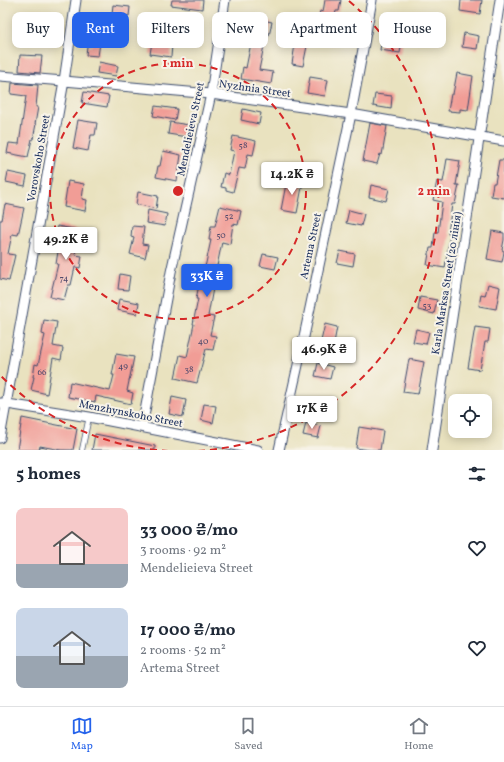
<!DOCTYPE html>
<html lang="en">
<head>
<meta charset="utf-8">
<style>
	:root { --surface:#fff; --page:#f6f6f7; --text:#1f2937; --muted:#747a83; --line:#e0e1e3; --accent:#2563eb }
	body { margin:0; font-family:Vollkorn,serif; background:var(--page); color:var(--text); height:100vh; display:flex; flex-direction:column; font-size:15px; white-space:nowrap }
	* { box-sizing:border-box; margin:0 }
	p { font-size:13px; color:var(--muted) }
	.icon { flex:none; width:22px; height:22px; fill:none; stroke:currentColor; stroke-width:2; stroke-linecap:round; stroke-linejoin:round }
	.map { position:relative; height:450px; overflow:hidden }
	.panel { display:flex; flex-direction:column; background:var(--surface); flex:1 }
	.panel>* { flex:none }
	.guide { position:absolute; left:12px; top:12px; width:480px; height:36px; display:flex; gap:8px }
	.buttons { position:absolute; left:448px; top:394px; display:grid; gap:8px }
	.buttons a { display:grid; place-items:center; width:44px; height:44px; border-radius:8px; background:var(--surface); box-shadow:0 2px 10px #0003; font-size:20px }
	.price { position:absolute; translate:-50% -34px; padding:0 9px; border-radius:4px; background:#fff; color:#222; font-size:13px; line-height:26px; filter:drop-shadow(0 1px 2px #0008) }
	.price::after { content:''; position:absolute; left:50%; top:24px; width:12px; height:9px; margin-left:-6px; background:inherit; clip-path:polygon(0 0,100% 0,50% 100%) }
	.price.current { background:var(--accent); color:#fff }
	ul { padding:0; list-style:none }
	li { display:flex; align-items:center; gap:12px; height:100px; padding:0 16px }
	li span { display:grid; place-items:center; flex:none; width:112px; height:80px; border-radius:8px; color:#555 }
	li>.icon { margin-inline-start:auto }
	span .icon { width:48px; height:48px; fill:#fffc; stroke-width:1 }
	li b { font-size:17px }
	h2 { display:flex; justify-content:space-between; align-items:center; height:48px; padding:0 16px; font-size:17px }
	.tag { padding:0 14px; border-radius:8px; background:var(--surface); box-shadow:0 2px 10px #0003; font-size:14px; line-height:36px }
	.tag.current { background:var(--accent); color:#fff }
	.dock { display:flex; justify-content:space-around; align-items:center; height:56px; border-top:1px solid var(--line); background:var(--surface); font-size:11px; color:var(--muted) }
	.dock a { display:grid; justify-items:center; gap:2px }
	.dock .current { color:var(--accent) }
	.map>svg:first-child { display:block }
</style>
</head>
<body>
<div class="map">
<svg width="504" height="450" viewBox="0 0 504 450">
	<rect width="100%" height="100%" fill="#f7f3e8"/>
	<filter id="ink" filterUnits="userSpaceOnUse"><feTurbulence type="fractalNoise" baseFrequency=".025" numOctaves="2"/><feDisplacementMap in="SourceGraphic" scale="8" xChannelSelector="R" yChannelSelector="G"/><feConvolveMatrix kernelMatrix="1 2 1 2 8 2 1 2 1" color-interpolation-filters="sRGB"/></filter>
	<filter id="wash" filterUnits="userSpaceOnUse"><feTurbulence type="fractalNoise" baseFrequency=".012" numOctaves="4" result="noise"/><feDisplacementMap in="SourceGraphic" scale="16" xChannelSelector="R" yChannelSelector="G"/><feGaussianBlur stdDeviation="0.9" result="paint"/><feColorMatrix in="noise" values="0 0 0 0 0 0 0 0 0 0 0 0 0 0 0 0 0 1.4 0 .05"/><feComposite in="paint" operator="in"/></filter>
	<g filter="url(#wash)">
		<rect width="100%" height="100%" fill="#e9e2bf"/>
		<g id="blocks">
			<g fill="#f19d96">
				<polygon points="172,0 203,0 202,9 171,5"/>
				<polygon points="325,0 341,0 339,11 336,11 332,27 317,23 320,11 323,12"/>
				<polygon points="461,0 482,0 480,14 460,11"/>
				<polygon points="113,5 130,7 129,16 122,15 119,33 108,31 105,44 100,43 98,56 86,55 87,46 91,46 98,20 111,22"/>
				<polygon points="253,18 272,22 269,36 266,36 259,70 273,72 271,84 241,79 243,67 246,68 253,33 251,33"/>
				<polygon points="29,28 48,28 47,40 29,39"/>
				<polygon points="184,28 202,31 200,43 182,40"/>
				<polygon points="464,33 479,36 477,49 462,47"/>
				<polygon points="382,37 402,40 400,53 380,50"/>
				<polygon points="152,42 172,45 171,57 150,54"/>
				<polygon points="295,44 307,46 303,66 292,64"/>
				<polygon points="20,55 42,56 40,73 19,71"/>
				<polygon points="99,62 118,66 116,76 97,73"/>
				<polygon points="457,73 473,76 468,110 460,109 460,112 448,111 451,94 453,94"/>
				<polygon points="310,77 328,80 325,96 307,93"/>
				<polygon points="12,83 38,85 36,107 38,107 35,124 36,124 33,139 32,139 28,157 7,153 9,143 19,144 26,96 11,94"/>
				<polygon points="84,92 109,96 107,107 82,103"/>
				<polygon points="375,94 392,96 391,109 373,106"/>
				<polygon points="155,106 177,109 175,120 153,116"/>
				<polygon points="243,109 261,113 259,124 241,120"/>
				<polygon points="78,120 97,123 95,135 91,135 88,151 73,148"/>
				<polygon points="170,122 189,125 187,137 168,134"/>
				<polygon points="370,123 387,126 382,155 380,154 377,164 363,161"/>
				<polygon points="233,136 256,141 253,155 248,154 245,169 239,168 233,192 226,190 226,188 221,187 224,173 229,175 234,151 230,150"/>
				<polygon points="163,151 181,155 177,181 156,177 158,166 160,166"/>
				<polygon points="447,159 460,161 456,185 459,185 455,204 452,204 448,234 450,234 445,268 427,265 430,248 433,248 435,232 438,232 442,202 433,200 437,181 443,182"/>
				<polygon points="499,160 504,160 504,198 491,196 493,183 495,183"/>
				<polygon points="8,172 27,176 25,186 6,182"/>
				<polygon points="287,179 303,182 297,213 281,210"/>
				<polygon points="68,181 84,184 82,199 87,200 85,211 64,207"/>
				<polygon points="371,185 389,189 386,201 369,197"/>
				<polygon points="138,192 158,196 156,209 136,204"/>
				<polygon points="5,204 24,208 18,235 12,234 8,254 15,255 9,281 0,279 0,220 2,220"/>
				<polygon points="220,206 241,211 238,225 233,224 230,244 222,242 217,266 224,268 221,278 215,277 208,316 214,317 210,335 216,336 213,350 206,349 197,383 175,378 180,355 187,357 194,324 193,324 198,299 196,299 199,285 206,263 211,240 209,240 211,226 215,226"/>
				<polygon points="148,210 167,214 165,226 146,223"/>
				<polygon points="349,210 364,214 361,226 346,223"/>
				<polygon points="57,226 79,230 75,255 82,256 80,268 75,267 71,285 68,285 64,300 50,297 58,264 56,264 60,239 55,238"/>
				<polygon points="132,226 144,227 142,244 148,245 145,258 130,254 134,238 131,237"/>
				<polygon points="492,231 504,233 504,240 502,250 504,251 504,252 502,262 487,259"/>
				<polygon points="340,251 355,254 353,266 337,263"/>
				<polygon points="263,254 278,257 275,269 260,266"/>
				<polygon points="120,274 130,276 128,290 118,289"/>
				<polygon points="488,284 500,287 496,309 479,306 481,295 485,296"/>
				<polygon points="420,297 437,300 434,314 418,310"/>
				<polygon points="119,299 139,303 137,314 117,310"/>
				<polygon points="44,320 57,322 53,346 63,348 61,360 53,358 47,394 31,390 34,377 33,377 35,364 38,365 45,335 42,334"/>
				<polygon points="325,324 337,327 334,343 321,341"/>
				<polygon points="475,327 490,329 488,342 485,342 480,370 468,368"/>
				<polygon points="416,329 429,332 426,344 413,342"/>
				<polygon points="338,345 353,349 350,361 335,358"/>
				<polygon points="116,354 134,357 127,391 133,393 131,404 96,396 95,402 68,397 70,382 110,391 114,375 112,375"/>
				<polygon points="409,359 424,362 418,394 403,392"/>
				<polygon points="318,363 333,367 330,379 315,376"/>
				<polygon points="172,397 186,400 183,417 169,414"/>
				<polygon points="204,404 216,406 213,423 201,420"/>
				<polygon points="22,418 77,429 73,450 61,450 40,446 39,450 17,450"/>
				<polygon points="306,423 321,426 318,438 303,435"/>
				<polygon points="359,427 383,431 380,450 370,450 356,448"/>
				<polygon points="95,434 155,446 155,450 92,450"/>
			</g>
		</g>
	</g>
	<g filter="url(#ink)">
		<use href="#blocks" fill-opacity="0" stroke="#3a4a6d" stroke-width="1"/>
		<g fill="none" stroke-linecap="round" stroke-linejoin="round">
			<g stroke="#3a4a6d" stroke-width="6">
				<polyline id="lane" points="82,450 89,417"/>
			</g>
			<g stroke="#3a4a6d" stroke-width="11">
				<g id="street">
					<polyline points="0,76 64,81 211,94 351,114 504,141"/>
					<polyline points="1,403 89,417 258,450"/>
					<polyline points="142,427 171,272 211,94 225,0"/>
					<polyline points="0,438 64,81 76,0"/>
					<polyline points="279,450 298,365 351,114 372,0"/>
					<polyline points="432,450 500,0"/>
				</g>
			</g>
			<use href="#lane" stroke="#fff" stroke-width="4.5"/>
			<use href="#street" stroke="#fff" stroke-width="9"/>
		</g>
	</g>
	<g fill="none" stroke="#d62828" stroke-width="2" stroke-dasharray="7 5">
		<circle cx="178" cy="191" r="128"/>
		<path d="M349 1A256 256 0 1 1 0 375"/>
	</g>
	<g text-anchor="middle" stroke-width="4" stroke-linejoin="round" paint-order="stroke">
		<g font-size="9" fill="#504a6c">
			<text x="243" y="148">58</text>
			<text x="229" y="219">52</text>
			<text x="221" y="238">50</text>
			<text x="64" y="281">74</text>
			<text x="427" y="308">53</text>
			<text x="203" y="344">40</text>
			<text x="123" y="369">49</text>
			<text x="189" y="372">38</text>
			<text x="42" y="375">66</text>
		</g>
		<g font-size="11" fill="#1b2f5e" stroke="#f7f3e8">
			<text transform="translate(255 88) rotate(8)" y="4">Nyzhnia Street</text>
			<text transform="translate(190 129) rotate(-78)" y="4">Mendelieieva Street</text>
			<text transform="translate(38 158) rotate(-80)" y="4">Vorovskoho Street</text>
			<text transform="translate(310 246) rotate(-78)" y="4">Artema Street</text>
			<text transform="translate(446 283) rotate(-81)" y="4">Karla Marksa Street (20 лiнiя)</text>
			<text transform="translate(131 413) rotate(11)" y="4">Menzhynskoho Street</text>
		</g>
	</g>
	<circle cx="178" cy="191" r="6" fill="#d62828" stroke="#f7f3e8" stroke-width="2"/>
	<g font-size="12" text-anchor="middle" font-weight="bold" fill="#d62828" stroke="#f7f3e8" stroke-width="4" stroke-linejoin="round" paint-order="stroke">
		<text x="178" y="67">1 min</text>
		<text x="434" y="195">2 min</text>
	</g>
</svg>
<div class="buttons">
<a><svg class="icon" aria-label="locate" viewBox="0 0 24 24"><circle cx="12" cy="12" r="6"/><path d="M12 2v4M12 18v4M2 12h4M18 12h4"/></svg></a>
</div>
<b class="price" style="left:292px;top:196px">14.2K ₴</b>
<b class="price" style="left:66px;top:261px">49.2K ₴</b>
<b class="price current" style="left:207px;top:298px">33K ₴</b>
<b class="price" style="left:324px;top:371px">46.9K ₴</b>
<b class="price" style="left:312px;top:430px">17K ₴</b>
<div class="guide">
<a class="tag">Buy</a>
<a class="tag current">Rent</a>
<a class="tag">Filters</a>
<a class="tag">New</a>
<a class="tag">Apartment</a>
<a class="tag">House</a>
</div>
</div>
<section class="panel">
<h2>5 homes<svg class="icon" aria-label="filters" viewBox="0 0 24 24"><path d="M4 7h16M4 17h16"/><circle cx="9" cy="7" r="2"/><circle cx="15" cy="17" r="2"/></svg></h2>
<ul>
<li><span style="background:linear-gradient(#f6c9c9 70%,#9aa5b1 0)"><svg class="icon" aria-label="home" viewBox="0 0 24 24"><path d="M3 11l9-7 9 7M6 9v11h12V9"/></svg></span><div><b>33 000 ₴/mo</b><p>3 rooms · 92 m²</p><p>Mendelieieva Street</p></div><svg class="icon" aria-label="heart" viewBox="0 0 24 24"><path d="M12 20l-8-8c-3-5 5-10 8-4 3-6 11-1 8 4z"/></svg></li>
<li><span style="background:linear-gradient(#c9d6e8 60%,#9aa5b1 0)"><svg class="icon" aria-label="home" viewBox="0 0 24 24"><path d="M3 11l9-7 9 7M6 9v11h12V9"/></svg></span><div><b>17 000 ₴/mo</b><p>2 rooms · 52 m²</p><p>Artema Street</p></div><svg class="icon" aria-label="heart" viewBox="0 0 24 24"><path d="M12 20l-8-8c-3-5 5-10 8-4 3-6 11-1 8 4z"/></svg></li>
</ul>
</section>
<nav class="dock">
<a class="current"><svg class="icon" aria-label="map" viewBox="0 0 24 24"><path d="M3 6l6-2 6 2 6-2v14l-6 2-6-2-6 2zM9 4v14M15 6v14"/></svg>Map</a>
<a><svg class="icon" aria-label="saved" viewBox="0 0 24 24"><path d="M7 4h10v16l-5-4-5 4z"/></svg>Saved</a>
<a><svg class="icon" aria-label="home" viewBox="0 0 24 24"><path d="M3 11l9-7 9 7M6 9v11h12V9"/></svg>Home</a>
</nav>
</body>
</html>
